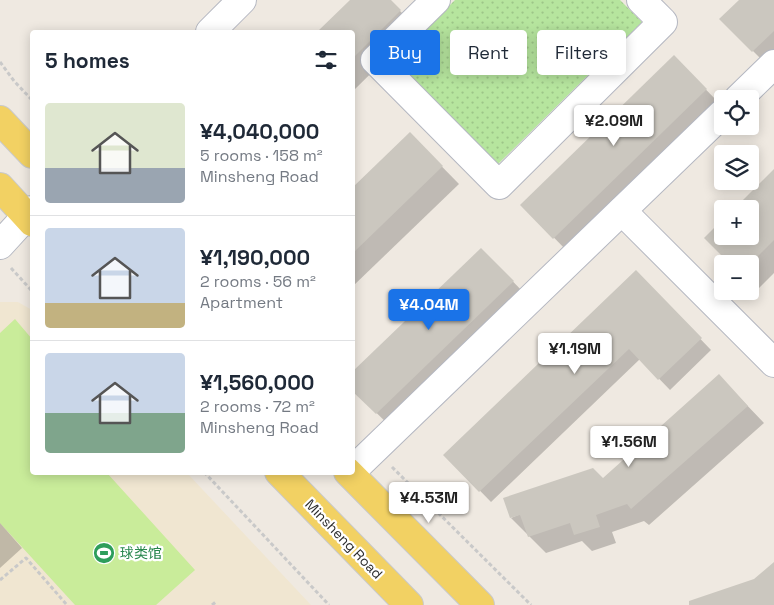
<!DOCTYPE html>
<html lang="en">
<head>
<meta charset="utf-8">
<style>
	:root { --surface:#fff; --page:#f2f2f3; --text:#1f2937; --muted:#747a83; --line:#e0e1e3; --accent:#1a73e8 }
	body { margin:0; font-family:"Space Grotesk","Noto Sans SC",sans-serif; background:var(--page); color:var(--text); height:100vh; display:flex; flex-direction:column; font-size:19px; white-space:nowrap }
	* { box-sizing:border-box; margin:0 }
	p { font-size:16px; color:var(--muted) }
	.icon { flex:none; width:28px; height:28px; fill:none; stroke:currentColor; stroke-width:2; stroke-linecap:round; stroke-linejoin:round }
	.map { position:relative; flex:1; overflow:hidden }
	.details { position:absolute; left:30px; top:30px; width:325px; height:445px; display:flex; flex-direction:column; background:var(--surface); border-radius:5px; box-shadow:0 2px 12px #0003 }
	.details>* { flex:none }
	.hud { position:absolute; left:370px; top:30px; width:329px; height:45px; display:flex; gap:10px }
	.buttons { position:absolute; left:714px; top:90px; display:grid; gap:10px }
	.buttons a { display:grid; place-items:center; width:45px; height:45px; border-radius:5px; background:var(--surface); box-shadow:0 2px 12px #0003; font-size:25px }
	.price { position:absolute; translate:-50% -42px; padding:0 11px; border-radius:5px; background:#fff; color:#222; font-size:16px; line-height:32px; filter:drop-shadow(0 1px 2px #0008) }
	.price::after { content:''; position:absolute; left:50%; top:30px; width:15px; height:11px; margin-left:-8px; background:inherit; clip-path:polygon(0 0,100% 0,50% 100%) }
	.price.selected { background:var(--accent); color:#fff }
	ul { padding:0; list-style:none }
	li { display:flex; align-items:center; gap:15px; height:125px; padding:0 15px }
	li+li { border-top:1px solid var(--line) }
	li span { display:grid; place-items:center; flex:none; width:140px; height:100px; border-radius:5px; color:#555 }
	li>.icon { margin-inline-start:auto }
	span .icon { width:60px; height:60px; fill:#fffc; stroke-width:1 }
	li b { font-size:21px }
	h2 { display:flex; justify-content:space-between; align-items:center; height:60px; padding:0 15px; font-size:21px }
	.pill { padding:0 18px; border-radius:5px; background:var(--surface); box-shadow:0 2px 12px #0003; font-size:18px; line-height:45px }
	.pill.selected { background:var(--accent); color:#fff }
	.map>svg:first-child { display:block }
</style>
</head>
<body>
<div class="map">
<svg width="774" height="605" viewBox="0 0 774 605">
	<defs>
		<pattern id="green-dots" width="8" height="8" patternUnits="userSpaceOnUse" patternTransform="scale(1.25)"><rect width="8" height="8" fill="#b6e59e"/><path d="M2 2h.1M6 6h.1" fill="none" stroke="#9dc588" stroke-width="1.8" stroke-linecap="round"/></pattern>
	</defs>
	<rect width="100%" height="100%" fill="#efe9e1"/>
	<polygon fill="#f0e6d1" points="0,302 18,302 32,310 32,472 187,473 311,605 0,605"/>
	<polygon fill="url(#green-dots)" points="455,0 620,0 642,22 498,164 395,60"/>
	<polygon fill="#c9ec9a" points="15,319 32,339 32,472 107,473 195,570 156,605 75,605 0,523 0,333"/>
	<g fill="#0003">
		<polygon points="352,0 389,0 417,28 352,92 352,32 319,32"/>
		<polygon points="741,0 774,0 774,64 770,68 721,19"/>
		<polygon points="674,57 722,106 570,254 522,205"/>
		<polygon points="410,134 459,184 352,287 352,190"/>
		<polygon points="774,171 774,273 757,290 750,282 750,264 706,238 722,222 722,236 750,236"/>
		<polygon points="481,249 530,299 394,430 352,389"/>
		<polygon points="636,272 711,350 670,390 640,359 491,502 445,455"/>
		<polygon points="719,376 764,423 649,525 644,521 612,532 616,543 592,551 582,541 546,553 511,518 603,479"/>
		<polygon points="0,523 22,548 0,568"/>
	</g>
	<g fill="#cbc7bf">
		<polygon points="350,0 391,0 401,10 352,59 352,32 317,32"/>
		<polygon points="739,0 774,0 774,31 752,52 719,19"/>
		<polygon points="674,55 707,89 553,239 520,205"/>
		<polygon points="410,132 443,166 352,254 352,188"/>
		<polygon points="774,169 774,240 750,264 730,264 704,238 722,220 722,236 750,236 750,209 734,209"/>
		<polygon points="481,248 514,281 376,414 352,391 352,372"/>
		<polygon points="636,270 702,338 658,380 629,349 479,492 443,455"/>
		<polygon points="719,374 748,406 631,509 627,504 596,515 600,527 574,535 570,523 528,537 520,515 510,518 503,498 593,468 603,478"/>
		<polygon points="774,562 774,605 689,605 689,601 754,579"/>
	</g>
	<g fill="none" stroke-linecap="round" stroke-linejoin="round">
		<g stroke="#b4b7c1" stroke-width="30">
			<g id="minor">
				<polyline points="436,0 375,60 499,185 663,22 641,0"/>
				<polyline points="210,32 242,0"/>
				<polyline points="738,99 774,64"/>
				<polyline points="622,211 774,363"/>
				<polyline points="0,245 32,210"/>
				<polyline points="352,471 722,114"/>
			</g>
		</g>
		<g stroke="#c9c9c9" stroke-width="30">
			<g id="major">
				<polyline points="0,120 32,154"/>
				<polyline points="0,187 32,222"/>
				<polyline points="279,472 409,605"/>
				<polyline points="348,472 480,605"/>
			</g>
		</g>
		<g stroke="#c9c9c9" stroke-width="3" stroke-dasharray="4 2.5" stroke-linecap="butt">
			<polyline points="0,62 14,81 32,100"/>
			<polyline points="11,268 32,291"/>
			<polyline points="392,467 531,605"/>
			<polyline points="204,472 329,605"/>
			<polyline points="0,580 26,558 67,605"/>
			<polyline points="212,605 217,601"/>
		</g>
		<use href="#minor" stroke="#fff" stroke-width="28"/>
		<use href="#major" stroke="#f2d163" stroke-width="28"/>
	</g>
	<defs>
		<g id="stadium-disc" transform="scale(1.125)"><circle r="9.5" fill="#2e9e5b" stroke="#fff"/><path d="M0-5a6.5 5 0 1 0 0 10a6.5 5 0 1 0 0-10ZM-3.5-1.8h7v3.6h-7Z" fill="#fff"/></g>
	</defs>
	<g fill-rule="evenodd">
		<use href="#stadium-disc" x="104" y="553"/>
	</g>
	<g text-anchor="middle" stroke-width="4.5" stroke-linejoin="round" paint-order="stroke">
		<g font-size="14" fill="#2e2e2e" stroke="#fff">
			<text transform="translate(344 539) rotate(46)" y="5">Minsheng Road</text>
		</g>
		<g font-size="14" fill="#27864d" stroke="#fff" text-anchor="start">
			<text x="120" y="558">球类馆</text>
		</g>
	</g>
</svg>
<div class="buttons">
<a><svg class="icon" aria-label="locate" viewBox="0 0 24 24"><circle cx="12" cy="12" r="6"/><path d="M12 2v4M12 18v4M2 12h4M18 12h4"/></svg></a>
<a><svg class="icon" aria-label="layers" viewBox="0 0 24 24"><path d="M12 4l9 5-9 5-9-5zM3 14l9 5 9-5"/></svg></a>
<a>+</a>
<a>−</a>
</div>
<b class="price" style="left:614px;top:147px">¥2.09M</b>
<b class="price selected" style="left:429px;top:331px">¥4.04M</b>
<b class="price" style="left:575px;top:375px">¥1.19M</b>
<b class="price" style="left:629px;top:468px">¥1.56M</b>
<b class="price" style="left:429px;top:524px">¥4.53M</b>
<div class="hud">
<a class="pill selected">Buy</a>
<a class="pill">Rent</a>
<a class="pill">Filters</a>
</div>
<section class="details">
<h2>5 homes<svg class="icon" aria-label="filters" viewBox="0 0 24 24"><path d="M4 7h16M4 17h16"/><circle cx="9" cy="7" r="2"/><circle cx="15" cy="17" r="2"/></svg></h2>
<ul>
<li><span style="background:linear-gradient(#dfe7d0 65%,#9aa5b1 0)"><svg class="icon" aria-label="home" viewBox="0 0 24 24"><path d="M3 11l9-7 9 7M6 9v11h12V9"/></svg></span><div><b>¥4,040,000</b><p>5 rooms · 158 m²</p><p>Minsheng Road</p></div></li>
<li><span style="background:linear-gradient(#c9d6e8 75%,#c2b280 0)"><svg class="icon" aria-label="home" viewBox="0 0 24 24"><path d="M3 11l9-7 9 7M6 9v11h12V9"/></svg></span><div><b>¥1,190,000</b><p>2 rooms · 56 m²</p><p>Apartment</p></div></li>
<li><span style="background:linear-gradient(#c9d6e8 60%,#7fa58c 0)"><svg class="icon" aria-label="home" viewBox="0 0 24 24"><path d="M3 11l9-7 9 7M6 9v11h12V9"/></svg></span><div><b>¥1,560,000</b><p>2 rooms · 72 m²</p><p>Minsheng Road</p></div></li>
</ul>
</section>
</div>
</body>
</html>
